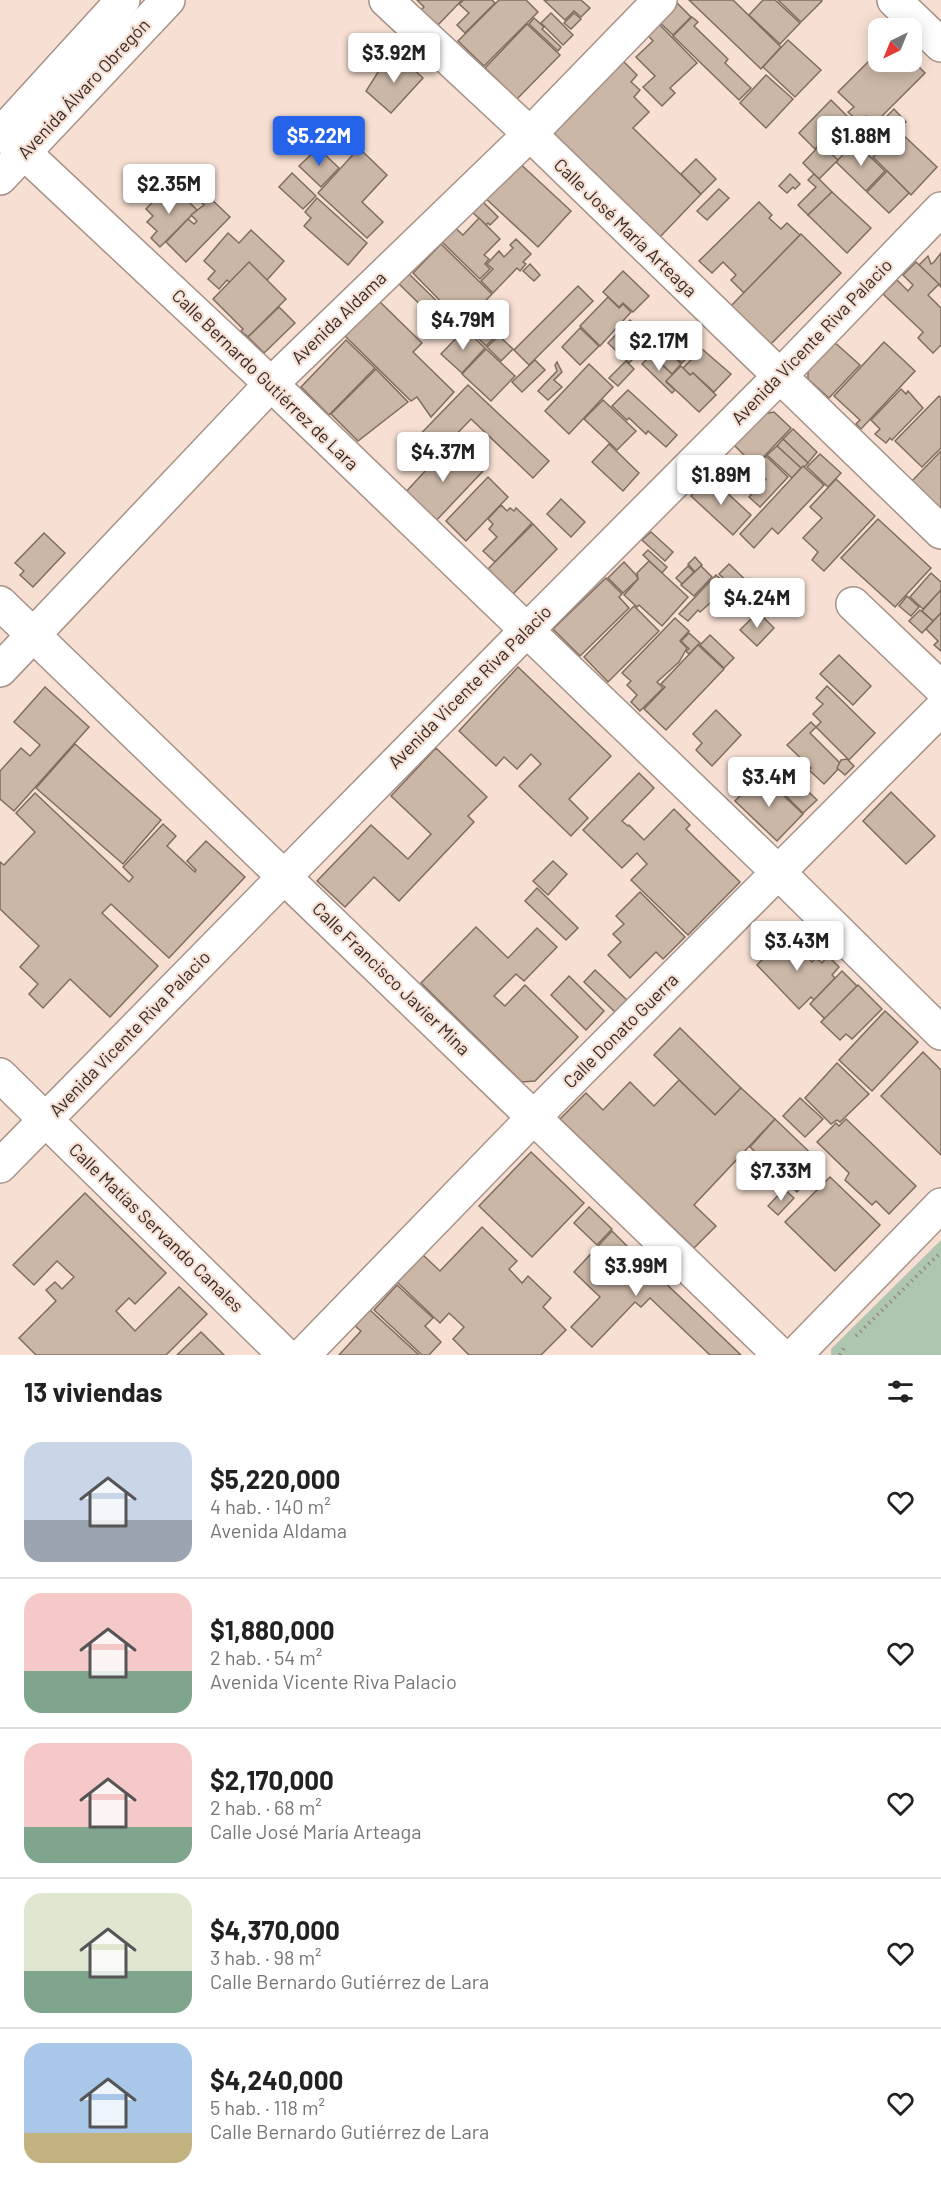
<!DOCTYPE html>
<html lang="es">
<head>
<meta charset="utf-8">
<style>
	:root { --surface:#fff; --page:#f2f2f2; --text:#222; --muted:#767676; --line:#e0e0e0; --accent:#2563eb }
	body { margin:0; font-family:Barlow,sans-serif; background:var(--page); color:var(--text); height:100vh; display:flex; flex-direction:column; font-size:22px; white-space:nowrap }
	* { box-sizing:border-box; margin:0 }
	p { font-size:20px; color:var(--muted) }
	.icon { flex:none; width:33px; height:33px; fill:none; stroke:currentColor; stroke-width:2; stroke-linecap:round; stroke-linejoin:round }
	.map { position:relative; height:1355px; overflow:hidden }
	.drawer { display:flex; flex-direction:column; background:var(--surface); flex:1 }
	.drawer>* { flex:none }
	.needle { width:39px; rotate:223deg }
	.tools { position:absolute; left:868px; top:18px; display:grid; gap:12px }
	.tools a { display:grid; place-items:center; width:54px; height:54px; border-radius:12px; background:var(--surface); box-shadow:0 3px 15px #0003; font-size:30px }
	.price { position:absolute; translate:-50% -51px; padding:0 14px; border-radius:6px; background:#fff; color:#222; font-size:20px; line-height:39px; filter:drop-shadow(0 2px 3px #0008) }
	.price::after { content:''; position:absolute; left:50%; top:36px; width:18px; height:14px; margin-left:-9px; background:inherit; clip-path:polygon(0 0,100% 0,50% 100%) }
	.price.current { background:var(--accent); color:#fff }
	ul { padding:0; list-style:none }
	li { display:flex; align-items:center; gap:18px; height:150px; padding:0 24px }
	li+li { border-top:2px solid var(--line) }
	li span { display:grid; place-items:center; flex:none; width:168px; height:120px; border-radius:18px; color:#555 }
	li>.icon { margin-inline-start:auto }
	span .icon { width:72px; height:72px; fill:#fffc; stroke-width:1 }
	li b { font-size:26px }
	h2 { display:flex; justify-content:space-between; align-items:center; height:72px; padding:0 24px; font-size:26px }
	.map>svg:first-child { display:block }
</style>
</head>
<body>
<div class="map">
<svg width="941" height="1355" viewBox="0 0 941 1355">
	<rect width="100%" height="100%" fill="#f7e0d3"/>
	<polygon fill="#afc6ae" points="941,1240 941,1355 831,1355 831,1349"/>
	<g fill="#cab7a7" stroke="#7f6e5f" stroke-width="1.5">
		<polygon points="417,0 462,0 438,25 421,10 424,7"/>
		<polygon points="464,0 492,0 495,3 465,33 457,25 469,13 459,4"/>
		<polygon points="499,0 526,0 538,12 484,66 458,41"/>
		<polygon points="544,0 581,0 590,8 581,17 574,11 565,20"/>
		<polygon points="674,0 691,17 673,35 655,18"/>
		<polygon points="689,0 733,0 781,47 761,69"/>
		<polygon points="763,0 775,0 800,23 780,44 749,15"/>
		<polygon points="778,0 821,0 822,1 801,22"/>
		<polygon points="551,13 573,35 563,45 541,23"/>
		<polygon points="574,13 581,19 571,29 564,23"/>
		<polygon points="692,17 698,22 694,26 728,59 725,63 751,88 739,100 673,36"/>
		<polygon points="534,18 544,27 542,29 561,47 558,51 529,24"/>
		<polygon points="656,21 697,63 670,88 675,93 662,106 643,87 655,76 636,57 653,41 645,32"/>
		<polygon points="527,24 560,55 517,99 485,68"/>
		<polygon points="788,40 821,70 795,97 763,67"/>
		<polygon points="879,51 879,62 912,60 925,73 874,124 866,116 860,123 848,112 854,107 838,92"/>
		<polygon points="398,55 423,78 391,113 366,91 380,69 388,65"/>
		<polygon points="619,57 637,75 631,82 640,90 634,97 649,112 633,128 701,194 660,237 555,136 553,128"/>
		<polygon points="766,75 793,99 766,128 740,103"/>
		<polygon points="831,100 847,116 815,149 799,133"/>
		<polygon points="894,109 906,122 883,145 871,132"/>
		<polygon points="899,131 937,167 911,195 873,157"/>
		<polygon points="855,142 885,171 866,191 836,162"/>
		<polygon points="821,144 838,160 819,179 803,163"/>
		<polygon points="318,148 339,168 321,187 299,166"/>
		<polygon points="359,148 387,175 362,202 383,222 367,238 318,193"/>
		<polygon points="515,159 571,211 538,247 482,195"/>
		<polygon points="696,159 716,179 701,194 681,174"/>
		<polygon points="887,171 909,193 889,213 867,192"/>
		<polygon points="292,173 316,196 303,209 279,187"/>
		<polygon points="790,174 800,184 795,189 793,187 787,193 779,186"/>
		<polygon points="814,174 832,192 808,215 798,205 816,187 808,180"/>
		<polygon points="175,188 197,210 160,247 151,238 157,231 147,222 153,216 146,209 163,191 167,195"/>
		<polygon points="719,189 729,198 707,220 697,211"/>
		<polygon points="832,192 871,228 847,253 808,215"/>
		<polygon points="208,196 230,217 186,262 166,242 188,219 194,224 197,221 191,215 204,205 201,202"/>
		<polygon points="317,198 367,243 348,265 304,226 311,218 305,212"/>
		<polygon points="480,199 498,217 490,225 488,223 486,225 470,210"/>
		<polygon points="759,202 772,215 769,218 781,229 787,223 800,235 744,293 731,280 736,275 723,262 712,273 699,261"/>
		<polygon points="479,218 500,239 484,255 489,259 485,264 490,269 480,279 437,237 451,224 463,235"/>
		<polygon points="251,230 284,261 249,300 227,280 219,289 208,279 215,271 204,261 228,233 239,243"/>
		<polygon points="801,234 841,273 768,347 728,309"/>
		<polygon points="516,239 531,254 523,262 526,264 520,271 517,268 493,293 481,281 493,269 487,264 499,251 504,257 513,248 510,245"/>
		<polygon points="441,244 492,294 463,324 413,273"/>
		<polygon points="941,253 941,287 919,265 928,256 931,264 934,262"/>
		<polygon points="249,262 286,299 248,337 241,331 243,329 213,299"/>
		<polygon points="916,262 939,284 928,295 941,308 941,345 933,353 918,338 923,332 883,294 897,280 908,291 913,285 903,275"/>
		<polygon points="530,264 540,275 534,281 523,271"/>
		<polygon points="623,271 649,296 633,312 623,303 619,307 603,292"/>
		<polygon points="408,273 449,313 439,323 398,283"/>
		<polygon points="578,286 593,301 529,365 514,350"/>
		<polygon points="608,297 619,308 623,304 631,312 600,346 580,326"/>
		<polygon points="378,300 422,343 413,352 454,392 431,417 417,397 411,401 345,336"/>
		<polygon points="279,307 295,323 264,353 248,337"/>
		<polygon points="482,311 502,330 486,346 467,327"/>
		<polygon points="630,320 651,340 629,363 608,343"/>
		<polygon points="679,326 699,345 682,363 662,344"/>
		<polygon points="580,328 599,346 580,365 562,347"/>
		<polygon points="465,329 485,348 462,373 441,354"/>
		<polygon points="499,336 513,349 501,361 487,347"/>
		<polygon points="346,340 375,368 329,415 301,387"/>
		<polygon points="833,341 860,365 829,398 808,379 808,369"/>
		<polygon points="884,342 915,371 861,429 856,424 860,420 834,396"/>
		<polygon points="662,345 681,364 672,374 660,362 662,359 655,352"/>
		<polygon points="486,349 515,376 491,401 462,374"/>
		<polygon points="702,349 731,374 714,392 693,373 690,375 683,368"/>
		<polygon points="651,355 673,375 666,382 675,390 672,393 642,364"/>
		<polygon points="535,360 545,370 522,392 512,382"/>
		<polygon points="626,361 634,369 618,386 609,378"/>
		<polygon points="557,362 562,372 554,380 562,387 548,400 538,391 557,371 555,365"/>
		<polygon points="589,364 613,387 569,434 545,411"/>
		<polygon points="681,366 690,375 693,373 716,395 699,412 666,381"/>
		<polygon points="376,369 408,402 358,441 331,414"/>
		<polygon points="468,385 549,461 533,478 471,419 423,469 404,451"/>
		<polygon points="901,389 906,394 908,391 923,408 892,440 890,438 886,443 875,434 880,429 871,420"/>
		<polygon points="628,390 677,435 666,447 648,431 646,434 629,418 627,420 612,406"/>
		<polygon points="939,396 941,398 941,448 922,467 895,441"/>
		<polygon points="603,400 636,431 617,450 584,419"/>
		<polygon points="774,412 791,428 755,466 734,445 763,414"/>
		<polygon points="793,429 817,452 808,463 783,439"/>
		<polygon points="783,439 808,463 804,467 801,468 777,446"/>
		<polygon points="452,442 483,471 433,524 403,495"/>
		<polygon points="609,444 639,473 623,491 592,462"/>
		<polygon points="777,446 801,468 792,478 767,455"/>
		<polygon points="941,451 941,512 911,482"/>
		<polygon points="820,454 841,473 828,487 807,467"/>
		<polygon points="766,456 788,477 760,507 749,497 766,479 754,469"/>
		<polygon points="803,466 824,485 778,534 772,528 754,548 740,534"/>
		<polygon points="709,476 751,515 733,535 691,496"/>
		<polygon points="488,477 508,497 466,541 446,521"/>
		<polygon points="836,479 875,516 824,571 812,560 818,552 803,538 822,518 810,507"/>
		<polygon points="561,499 585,522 571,537 547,514"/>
		<polygon points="501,505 507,511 510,508 514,511 516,508 532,523 495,562 483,551 497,537 489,529 493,524 488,519"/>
		<polygon points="878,519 931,568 895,607 841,558"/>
		<polygon points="533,524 557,549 513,594 488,569"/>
		<polygon points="651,532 673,552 665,561 642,540"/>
		<polygon points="44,533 65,553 33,587 20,575 24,571 15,563"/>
		<polygon points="648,550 667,567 662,573 643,555"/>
		<polygon points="695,557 702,565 695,572 688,564"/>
		<polygon points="649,561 688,597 662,626 639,605 637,607 624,595 638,579 637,573"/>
		<polygon points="624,562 636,575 638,579 623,593 608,578"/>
		<polygon points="729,564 758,592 748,602 719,574"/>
		<polygon points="688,566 694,572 682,584 676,578"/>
		<polygon points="701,566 712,577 694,596 681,585"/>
		<polygon points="931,573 941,582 941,590 923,609 910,597"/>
		<polygon points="716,575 726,584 719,595 700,612 698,610 688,621 679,614"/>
		<polygon points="606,578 622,594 619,597 629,608 580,656 553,629"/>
		<polygon points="941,590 941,613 933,621 922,611"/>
		<polygon points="907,596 919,607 911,616 899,606"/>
		<polygon points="634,606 659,631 608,682 584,657"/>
		<polygon points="920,610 933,621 922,633 909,621"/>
		<polygon points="758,612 774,628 757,646 740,630"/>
		<polygon points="941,613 941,651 934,645 938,641 926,629"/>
		<polygon points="675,618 689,631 680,641 687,648 679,662 657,682 663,688 640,711 631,702 637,695 627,685 631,681 622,673"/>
		<polygon points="689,633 700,643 689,654 686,651 689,649 681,641"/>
		<polygon points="710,635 734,658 724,668 700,645"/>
		<polygon points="698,645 724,669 666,730 644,709 665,687 661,684"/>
		<polygon points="839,655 871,686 853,705 820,674"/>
		<polygon points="518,667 611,756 569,799 588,818 571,836 519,786 541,764 531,754 517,769 504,757 496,766 459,731"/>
		<polygon points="827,686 875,733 849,760 816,727 821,722 813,714 823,704 816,698"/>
		<polygon points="45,687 89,727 14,811 0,799 0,771 21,748 30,756 40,745 14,722"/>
		<polygon points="716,710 741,735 712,766 696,750 702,743 693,734"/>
		<polygon points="811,722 816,727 810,733 842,765 824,784 809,770 811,768 787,745"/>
		<polygon points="75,744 161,820 123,864 36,788"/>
		<polygon points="436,748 487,797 468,816 474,822 399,901 374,877 345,907 317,881 371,825 408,859 431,834 391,796"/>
		<polygon points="847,759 854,766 845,775 837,768 841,760"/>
		<polygon points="777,761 817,800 803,813 764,774"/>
		<polygon points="639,773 654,788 622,821 628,826 629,825 644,840 674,809 690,825 686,829 740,882 688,935 631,880 647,864 637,853 622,868 583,830"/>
		<polygon points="761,774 803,814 777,841 735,801"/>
		<polygon points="891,792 935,836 906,864 863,821"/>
		<polygon points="35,793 129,882 133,877 123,867 163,824 176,836 167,846 195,872 196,870 187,861 206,841 245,877 169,958 111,904 102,913 158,966 110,1017 70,979 43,1008 29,994 38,984 20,967 39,946 0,909 0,862 4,865 35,832 16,813"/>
		<polygon points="553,861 567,874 548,895 533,881"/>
		<polygon points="537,888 578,928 566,940 525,901"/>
		<polygon points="640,892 685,937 663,959 656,952 630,978 608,955 621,942 613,934 624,924 616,916"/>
		<polygon points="476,927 508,958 537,928 557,947 524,981 516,974 494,996 505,1006 525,985 578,1037 535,1081 522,1082 421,983"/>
		<polygon points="786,935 812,962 816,958 822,963 828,956 839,967 832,975 835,978 814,1000 811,997 799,1009 757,965"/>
		<polygon points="595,970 628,1001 616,1013 584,982"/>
		<polygon points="842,971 857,986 825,1019 810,1004"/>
		<polygon points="569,976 604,1011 586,1030 551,995"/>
		<polygon points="858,985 882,1009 852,1039 846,1034 840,1040 821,1022"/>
		<polygon points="885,1011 918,1042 872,1091 839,1060"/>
		<polygon points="680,1028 741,1088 715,1115 654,1055"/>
		<polygon points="923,1052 941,1070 941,1155 881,1096"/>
		<polygon points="837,1063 869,1094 840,1122 837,1120 831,1124 805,1098"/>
		<polygon points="679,1080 715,1115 741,1088 775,1119 694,1205 716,1226 694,1248 560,1119 586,1093 603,1110 630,1082 654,1106"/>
		<polygon points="800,1098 823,1119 805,1137 783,1116"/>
		<polygon points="775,1119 823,1165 797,1192 750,1147"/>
		<polygon points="846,1119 916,1186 889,1214 876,1201 872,1205 845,1180 849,1173 817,1142 836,1123 839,1126"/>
		<polygon points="531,1152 584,1203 532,1257 479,1206"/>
		<polygon points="830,1177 880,1225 835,1271 785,1222"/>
		<polygon points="784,1189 794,1198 778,1215 768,1206"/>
		<polygon points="85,1193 166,1273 135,1304 129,1298 116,1311 135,1331 179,1287 207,1314 166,1355 36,1355 19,1338 56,1301 46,1290 55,1282 62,1289 74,1277 57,1261 34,1285 13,1265"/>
		<polygon points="589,1207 612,1229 597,1245 574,1223"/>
		<polygon points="482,1227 517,1261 509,1269 522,1283 528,1276 551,1298 543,1307 566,1330 541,1355 469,1355 453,1339 464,1327 449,1313 440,1323 397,1282 423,1255 440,1271"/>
		<polygon points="612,1231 638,1257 741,1355 710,1355 650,1298 641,1307 635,1302 592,1347 571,1327 600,1297 574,1272"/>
		<polygon points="397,1285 433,1318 425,1326 441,1342 429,1355 422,1355 374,1310"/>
		<polygon points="370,1310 419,1355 339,1355 361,1331 355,1326"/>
		<polygon points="201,1332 224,1355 177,1355"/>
	</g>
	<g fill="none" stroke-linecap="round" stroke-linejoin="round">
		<g stroke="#a79286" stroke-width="36">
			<g id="minor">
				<polyline points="386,0 530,134 941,532"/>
				<polyline points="894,0 941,45"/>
				<polyline points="0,130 271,384 779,873 941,1033"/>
				<polyline points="0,135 123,0"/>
				<polyline points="0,178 168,0"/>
				<polyline points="0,603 780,1355"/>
				<polyline points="853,604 941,688"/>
				<polyline points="0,670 271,384 530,134 660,0"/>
				<polyline points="0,1075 285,1355"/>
				<polyline points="0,1166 526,631 779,377 941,209"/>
				<polyline points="303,1355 534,1117 941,709"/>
				<polyline points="795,1355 941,1205"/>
			</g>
		</g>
		<g stroke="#998980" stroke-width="4" stroke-dasharray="1.5 4.5" stroke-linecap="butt">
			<polyline points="856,1336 941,1252"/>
			<polyline points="840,1355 844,1348"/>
		</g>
		<use href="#minor" stroke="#fff" stroke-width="33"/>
	</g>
	<g text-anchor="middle" stroke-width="4.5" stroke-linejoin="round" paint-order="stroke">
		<g font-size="18" fill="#352d28" stroke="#f7e0d3">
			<text transform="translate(84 89) rotate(-47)" y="6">Avenida Álvaro Obregón</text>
			<text transform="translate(625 228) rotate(44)" y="6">Calle José María Arteaga</text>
			<text transform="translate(339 318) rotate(-44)" y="6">Avenida Aldama</text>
			<text transform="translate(812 342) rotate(-46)" y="6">Avenida Vicente Riva Palacio</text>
			<text transform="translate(265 380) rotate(44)" y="6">Calle Bernardo Gutiérrez de Lara</text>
			<text transform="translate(470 687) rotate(-45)" y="6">Avenida Vicente Riva Palacio</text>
			<text transform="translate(391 979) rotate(44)" y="6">Calle Francisco Javier Mina</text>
			<text transform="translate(621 1031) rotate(-45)" y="6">Calle Donato Guerra</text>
			<text transform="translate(130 1034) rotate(-46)" y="6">Avenida Vicente Riva Palacio</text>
			<text transform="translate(156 1228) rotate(44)" y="6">Calle Matías Servando Canales</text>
		</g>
	</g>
</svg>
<div class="tools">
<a><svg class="needle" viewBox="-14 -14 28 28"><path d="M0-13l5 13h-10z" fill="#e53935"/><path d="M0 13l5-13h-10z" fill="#767676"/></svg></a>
</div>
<b class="price" style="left:394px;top:84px">$3.92M</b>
<b class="price current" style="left:319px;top:167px">$5.22M</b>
<b class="price" style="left:861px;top:167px">$1.88M</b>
<b class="price" style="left:169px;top:215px">$2.35M</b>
<b class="price" style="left:463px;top:351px">$4.79M</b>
<b class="price" style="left:659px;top:372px">$2.17M</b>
<b class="price" style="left:443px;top:483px">$4.37M</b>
<b class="price" style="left:721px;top:506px">$1.89M</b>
<b class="price" style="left:757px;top:629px">$4.24M</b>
<b class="price" style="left:769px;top:808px">$3.4M</b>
<b class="price" style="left:797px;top:972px">$3.43M</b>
<b class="price" style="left:781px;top:1202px">$7.33M</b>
<b class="price" style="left:636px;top:1297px">$3.99M</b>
</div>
<section class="drawer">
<h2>13 viviendas<svg class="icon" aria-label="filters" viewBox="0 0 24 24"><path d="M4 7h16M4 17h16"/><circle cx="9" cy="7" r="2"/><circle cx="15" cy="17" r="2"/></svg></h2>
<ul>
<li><span style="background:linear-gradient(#c9d6e8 65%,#9aa5b1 0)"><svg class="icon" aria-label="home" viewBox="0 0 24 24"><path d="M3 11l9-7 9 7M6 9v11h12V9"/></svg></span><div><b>$5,220,000</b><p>4 hab. · 140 m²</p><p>Avenida Aldama</p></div><svg class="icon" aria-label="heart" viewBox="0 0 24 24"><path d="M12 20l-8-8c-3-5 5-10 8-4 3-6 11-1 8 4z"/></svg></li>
<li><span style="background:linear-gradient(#f6c9c9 65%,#7fa58c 0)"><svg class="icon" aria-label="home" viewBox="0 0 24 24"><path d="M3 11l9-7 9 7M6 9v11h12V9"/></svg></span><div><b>$1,880,000</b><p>2 hab. · 54 m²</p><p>Avenida Vicente Riva Palacio</p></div><svg class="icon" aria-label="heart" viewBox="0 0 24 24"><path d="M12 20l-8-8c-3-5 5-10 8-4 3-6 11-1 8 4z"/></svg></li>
<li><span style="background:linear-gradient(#f6c9c9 70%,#7fa58c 0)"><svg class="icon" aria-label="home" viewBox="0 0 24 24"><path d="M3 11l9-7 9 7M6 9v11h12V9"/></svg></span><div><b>$2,170,000</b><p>2 hab. · 68 m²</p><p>Calle José María Arteaga</p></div><svg class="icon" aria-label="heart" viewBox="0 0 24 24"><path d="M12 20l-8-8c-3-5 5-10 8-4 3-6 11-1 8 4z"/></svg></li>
<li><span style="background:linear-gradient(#dfe7d0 65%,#7fa58c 0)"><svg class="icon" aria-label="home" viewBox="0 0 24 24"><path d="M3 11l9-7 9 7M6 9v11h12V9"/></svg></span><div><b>$4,370,000</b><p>3 hab. · 98 m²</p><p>Calle Bernardo Gutiérrez de Lara</p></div><svg class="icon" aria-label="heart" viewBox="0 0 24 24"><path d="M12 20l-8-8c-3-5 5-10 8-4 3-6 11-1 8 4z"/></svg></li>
<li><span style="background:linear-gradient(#a9c7e8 75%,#c2b280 0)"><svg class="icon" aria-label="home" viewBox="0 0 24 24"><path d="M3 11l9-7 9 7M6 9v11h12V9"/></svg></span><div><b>$4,240,000</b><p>5 hab. · 118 m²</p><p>Calle Bernardo Gutiérrez de Lara</p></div><svg class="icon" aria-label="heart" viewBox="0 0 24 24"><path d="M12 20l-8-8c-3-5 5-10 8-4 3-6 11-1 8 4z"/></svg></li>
</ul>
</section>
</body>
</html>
